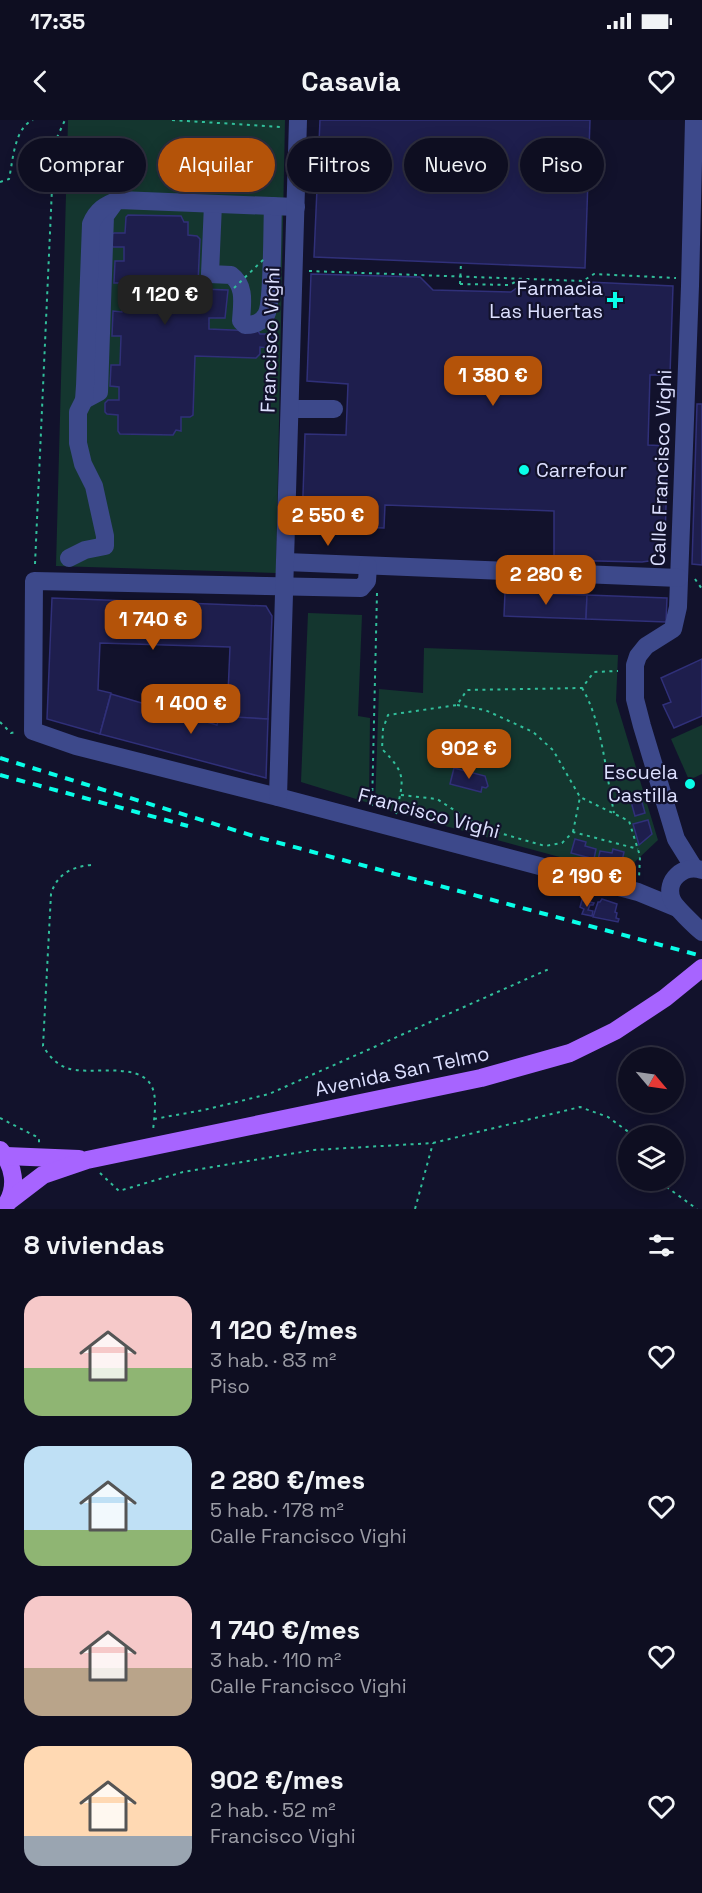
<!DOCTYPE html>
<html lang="es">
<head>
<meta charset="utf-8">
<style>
	:root { --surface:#0e0e21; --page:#17172a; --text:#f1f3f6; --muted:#9b9ca5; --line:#2e2e3f; --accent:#b45309 }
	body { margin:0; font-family:"Space Grotesk",sans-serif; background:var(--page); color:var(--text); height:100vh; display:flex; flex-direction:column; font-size:22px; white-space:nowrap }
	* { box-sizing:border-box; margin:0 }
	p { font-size:20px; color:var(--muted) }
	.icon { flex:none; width:33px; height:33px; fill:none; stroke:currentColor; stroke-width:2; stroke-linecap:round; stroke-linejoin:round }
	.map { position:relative; height:1089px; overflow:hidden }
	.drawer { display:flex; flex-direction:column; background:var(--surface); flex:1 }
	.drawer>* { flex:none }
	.banner { position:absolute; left:18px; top:18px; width:666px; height:54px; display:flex; gap:12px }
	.needle { width:39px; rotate:119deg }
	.fabs { position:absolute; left:618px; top:927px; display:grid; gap:12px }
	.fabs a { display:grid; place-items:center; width:66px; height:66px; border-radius:50%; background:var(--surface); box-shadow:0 3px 15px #0003,0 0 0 2px var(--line); font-size:30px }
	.price { position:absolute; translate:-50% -51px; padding:0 14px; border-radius:12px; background:var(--accent); color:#fff; font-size:20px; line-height:39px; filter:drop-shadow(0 2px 3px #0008) }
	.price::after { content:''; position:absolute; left:50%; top:36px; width:18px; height:14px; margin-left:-9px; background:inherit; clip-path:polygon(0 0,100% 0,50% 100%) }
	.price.active { background:#222; color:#fff }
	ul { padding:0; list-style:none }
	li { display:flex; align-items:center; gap:18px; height:150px; padding:0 24px }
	li span { display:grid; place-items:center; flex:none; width:168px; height:120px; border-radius:18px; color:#555 }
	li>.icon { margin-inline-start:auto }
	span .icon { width:72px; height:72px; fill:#fffc; stroke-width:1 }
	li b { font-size:26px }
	h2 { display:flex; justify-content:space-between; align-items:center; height:72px; padding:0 24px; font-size:26px }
	.pill { padding:0 21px; border-radius:27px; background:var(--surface); box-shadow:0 3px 15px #0003,0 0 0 2px var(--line); font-size:21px; line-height:54px }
	.pill.active { background:var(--accent); color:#fff }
	.status { display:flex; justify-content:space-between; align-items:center; height:42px; padding:0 30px; background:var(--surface); direction:ltr }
	.status svg { height:16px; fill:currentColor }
	header { display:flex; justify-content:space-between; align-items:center; height:78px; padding:0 24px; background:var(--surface); font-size:27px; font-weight:800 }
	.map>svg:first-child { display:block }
</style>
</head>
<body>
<div class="status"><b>17:35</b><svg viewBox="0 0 49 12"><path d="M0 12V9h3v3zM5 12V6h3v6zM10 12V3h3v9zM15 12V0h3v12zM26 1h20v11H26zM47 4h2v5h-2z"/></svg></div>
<header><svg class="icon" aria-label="back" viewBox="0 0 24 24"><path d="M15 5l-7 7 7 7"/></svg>Casavia<svg class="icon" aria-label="heart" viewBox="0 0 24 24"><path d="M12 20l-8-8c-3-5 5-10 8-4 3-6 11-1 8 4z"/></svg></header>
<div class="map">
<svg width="702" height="1089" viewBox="0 0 702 1089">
	<rect width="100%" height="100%" fill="#12122c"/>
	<g fill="#14362f" fill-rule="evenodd">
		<path d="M68 0H285L276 453 56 446ZM128 95 181 96 184 102H188V115L197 116 200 119 197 185 202 186V169L228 170 225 198H209V209L257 211 260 214H269L273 218V224L269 228 260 227V234L256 238 195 236 193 295 190 297H181V310H176L173 315 121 314 118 295 107 294 105 292V283L107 280H119V267L110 266 120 245 121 216H112L113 192H122L123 163 114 162 115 141H124V127H113L111 115 114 113H125L126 97Z"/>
		<polygon points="308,493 362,495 358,596 370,598 369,683 301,662"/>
		<polygon points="424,528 618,535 616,581 658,720 622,754 375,687 379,569 423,573"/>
		<polygon points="702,605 702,654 689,660 671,619"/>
	</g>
	<g fill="#1e1e4d" stroke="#303079" stroke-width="1.5">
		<polygon points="320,0 590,0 585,148 314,137"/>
		<polygon points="128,95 181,96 184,102 188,102 188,115 197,116 200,119 197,185 202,186 202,169 228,170 225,198 209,198 209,209 258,211 260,214 270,214 273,218 273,224 269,228 260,227 260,234 256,238 195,236 193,295 190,297 181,297 181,311 176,310 173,315 120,314 118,311 118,295 107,294 105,292 105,283 108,280 119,280 119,267 110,266 111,245 120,245 121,216 112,216 113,191 122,192 123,163 114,163 115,141 124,141 124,127 113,127 111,124 111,115 114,113 125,113 126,97"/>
		<polygon points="311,154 420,157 433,170 511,172 518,167 580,169 588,162 673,166 670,255 650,255 648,325 668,326 665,417 662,429 649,441 642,442 554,440 554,391 385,385 384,408 302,405 305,314 346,315 348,264 307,261"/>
		<polygon points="697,284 702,284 702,445 692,444"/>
		<polygon points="505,472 587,475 586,499 504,496"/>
		<polygon points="587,475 667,478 666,502 586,499"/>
		<polygon points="52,478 266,486 272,496 268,599 227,597 230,527 100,523 98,570 111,573 100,614 47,599"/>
		<polygon points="702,539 702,596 674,608 663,585 671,582 661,558"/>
		<polygon points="111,574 217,605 219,596 268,599 266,658 100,614"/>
		<polygon points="454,648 485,656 488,666 486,668 482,667 481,672 450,664"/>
		<polygon points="640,675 645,693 635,696 630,678"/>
		<polygon points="648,700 652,714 639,725 633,704"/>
		<polygon points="575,719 586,722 585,726 596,729 594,739 571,733"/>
		<polygon points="613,729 624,732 621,746 598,740 600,731 612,733"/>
		<polygon points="602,779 617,784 615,792 617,793 616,798 619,799 618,802 593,797 598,782 600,782"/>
		<polygon points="582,780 594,783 593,785 590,785 588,790 593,791 592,796 582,794 584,789 580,787"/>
	</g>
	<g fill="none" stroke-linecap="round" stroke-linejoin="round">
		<g stroke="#31bf9b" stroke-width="2" stroke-dasharray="3 4.5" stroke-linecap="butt">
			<polyline points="172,0 281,7"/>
			<path d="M0 62 9 59C13 41 14 8 33 0"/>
			<polyline points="309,151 583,161 594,154 676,158"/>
			<polyline points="460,164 510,165 520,159"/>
			<polyline points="35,444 54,24 65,0"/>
			<polyline points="695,459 702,469"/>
			<path d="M582 568C602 601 606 654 614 693"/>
			<polyline points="457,585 485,590 533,612 553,630 580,677 629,701 640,736 639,758"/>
			<polyline points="0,602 11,613 17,612"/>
			<polyline points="401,675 437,679 482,708 545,726 562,723 573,712 638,729"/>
			<polyline points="372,686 377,473"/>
			<path d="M396 694C403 660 408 655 382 629L383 609 388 595 457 585 467 570 582 568 594 552 618 551"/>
			<polyline points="573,712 580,677"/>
			<path d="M91 745C71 747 57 754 51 774L43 926C49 936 56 944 67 948 89 956 137 941 151 965 158 977 154 998 153 1011"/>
			<polyline points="0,998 39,1018 39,1023"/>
			<polyline points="154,999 204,990 269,974 549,849"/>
			<polyline points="100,1053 119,1071 183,1052 314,1030 433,1023 580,987 608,997 634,1016"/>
			<polyline points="663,1060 668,1068 697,1089"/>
			<polyline points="415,1089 433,1023"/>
		</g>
		<g stroke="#3d498b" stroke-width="18">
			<polyline points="694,0 690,166 678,487 673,509 646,526 638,536 635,545 635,579 642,606 676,719 694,748"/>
			<path d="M213 84 210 154 231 155C246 166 242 184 241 201L245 205C254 205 261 203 266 195 273 184 272 105 273 86"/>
			<polyline points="84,280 99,272 105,96 113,85"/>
			<polyline points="290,289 334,289"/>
			<path d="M69 438 85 430 105 426V416L94 366 83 344 78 323V292L84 280 85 266 91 104C97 90 105 85 119 80L296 87"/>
			<polyline points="286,442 679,458"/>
			<polyline points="368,446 367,461 361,468 34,461 33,611 76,626 278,677 638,772 677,788"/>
			<polyline points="278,677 298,0"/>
			<path d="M702 750C684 744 664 760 672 780 675 787 695 806 702 812"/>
		</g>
		<g stroke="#a764ff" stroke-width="18">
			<path d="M0 1030C14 1045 18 1067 6 1085"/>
			<polyline points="6,1036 79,1039"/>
			<polyline points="9,1081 43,1055 87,1040 481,958 570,933 615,911 665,878 702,848"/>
		</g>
		<g stroke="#09fee8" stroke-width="4" stroke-dasharray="9 8" stroke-linecap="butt">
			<polyline points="0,638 257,717 702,836"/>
			<polyline points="0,655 188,706"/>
		</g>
		<g stroke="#31bf9b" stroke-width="2" stroke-dasharray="3 4.5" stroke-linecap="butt">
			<polyline points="460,164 461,143"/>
			<polyline points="234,168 264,139"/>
		</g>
	</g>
	<g fill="#09fee8" stroke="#12122c" stroke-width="2">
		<path d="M612 171h6v6h6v6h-6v6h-6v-6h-6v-6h6z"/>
		<circle cx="524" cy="350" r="6"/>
		<circle cx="690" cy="664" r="6"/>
	</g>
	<g text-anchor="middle" stroke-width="4.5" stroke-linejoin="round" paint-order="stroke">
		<g font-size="20" fill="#dde0ff" stroke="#12122c" text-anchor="end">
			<text x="603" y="175">Farmacia<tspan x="603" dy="23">Las Huertas</tspan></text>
			<text x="536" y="357" text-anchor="start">Carrefour</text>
			<text x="678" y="659">Escuela<tspan x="678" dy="23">Castilla</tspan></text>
		</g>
		<g font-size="20" fill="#dde0ff" stroke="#12122c">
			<text transform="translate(270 220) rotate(-88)" y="7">Francisco Vighi</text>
			<text transform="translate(661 348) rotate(-88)" y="7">Calle Francisco Vighi</text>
			<text transform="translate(429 693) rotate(15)" y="7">Francisco Vighi</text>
			<text transform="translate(402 951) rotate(-12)" y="7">Avenida San Telmo</text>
		</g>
	</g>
</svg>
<div class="fabs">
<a><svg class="needle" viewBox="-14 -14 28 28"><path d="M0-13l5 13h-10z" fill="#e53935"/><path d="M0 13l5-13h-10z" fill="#9b9ca5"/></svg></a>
<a><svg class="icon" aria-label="layers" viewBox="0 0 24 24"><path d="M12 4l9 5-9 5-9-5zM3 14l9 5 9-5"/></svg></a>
</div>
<b class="price active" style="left:165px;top:206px">1 120 €</b>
<b class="price" style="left:493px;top:287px">1 380 €</b>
<b class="price" style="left:328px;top:427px">2 550 €</b>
<b class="price" style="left:546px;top:486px">2 280 €</b>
<b class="price" style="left:153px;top:531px">1 740 €</b>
<b class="price" style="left:191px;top:615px">1 400 €</b>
<b class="price" style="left:469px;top:660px">902 €</b>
<b class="price" style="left:587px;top:788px">2 190 €</b>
<div class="banner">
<a class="pill">Comprar</a>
<a class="pill active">Alquilar</a>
<a class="pill">Filtros</a>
<a class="pill">Nuevo</a>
<a class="pill">Piso</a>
</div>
</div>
<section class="drawer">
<h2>8 viviendas<svg class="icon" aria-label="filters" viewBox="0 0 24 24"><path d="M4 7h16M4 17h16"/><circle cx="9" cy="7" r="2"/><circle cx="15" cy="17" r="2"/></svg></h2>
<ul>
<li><span style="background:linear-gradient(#f6c9c9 60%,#8fb573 0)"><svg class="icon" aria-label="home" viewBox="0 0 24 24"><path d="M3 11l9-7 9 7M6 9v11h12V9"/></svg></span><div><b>1 120 €/mes</b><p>3 hab. · 83 m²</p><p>Piso</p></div><svg class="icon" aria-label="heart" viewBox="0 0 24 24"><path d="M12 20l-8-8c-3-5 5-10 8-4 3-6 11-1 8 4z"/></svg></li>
<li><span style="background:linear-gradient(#bfe0f5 70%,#8fb573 0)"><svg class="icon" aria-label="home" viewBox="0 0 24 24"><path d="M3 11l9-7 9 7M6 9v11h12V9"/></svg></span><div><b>2 280 €/mes</b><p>5 hab. · 178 m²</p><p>Calle Francisco Vighi</p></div><svg class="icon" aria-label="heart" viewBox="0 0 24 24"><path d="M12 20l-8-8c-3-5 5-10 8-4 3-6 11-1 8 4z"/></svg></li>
<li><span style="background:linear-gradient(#f6c9c9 60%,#b9a48a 0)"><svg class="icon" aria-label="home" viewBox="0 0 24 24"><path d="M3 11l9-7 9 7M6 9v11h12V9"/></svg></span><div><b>1 740 €/mes</b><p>3 hab. · 110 m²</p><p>Calle Francisco Vighi</p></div><svg class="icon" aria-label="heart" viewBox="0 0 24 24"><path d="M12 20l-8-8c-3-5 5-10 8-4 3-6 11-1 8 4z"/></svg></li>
<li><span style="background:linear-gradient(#ffd9b3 75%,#9aa5b1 0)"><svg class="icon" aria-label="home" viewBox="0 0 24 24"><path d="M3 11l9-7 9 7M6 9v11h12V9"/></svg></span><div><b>902 €/mes</b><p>2 hab. · 52 m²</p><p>Francisco Vighi</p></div><svg class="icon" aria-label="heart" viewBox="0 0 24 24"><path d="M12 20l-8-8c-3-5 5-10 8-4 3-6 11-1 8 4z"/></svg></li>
</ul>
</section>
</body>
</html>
